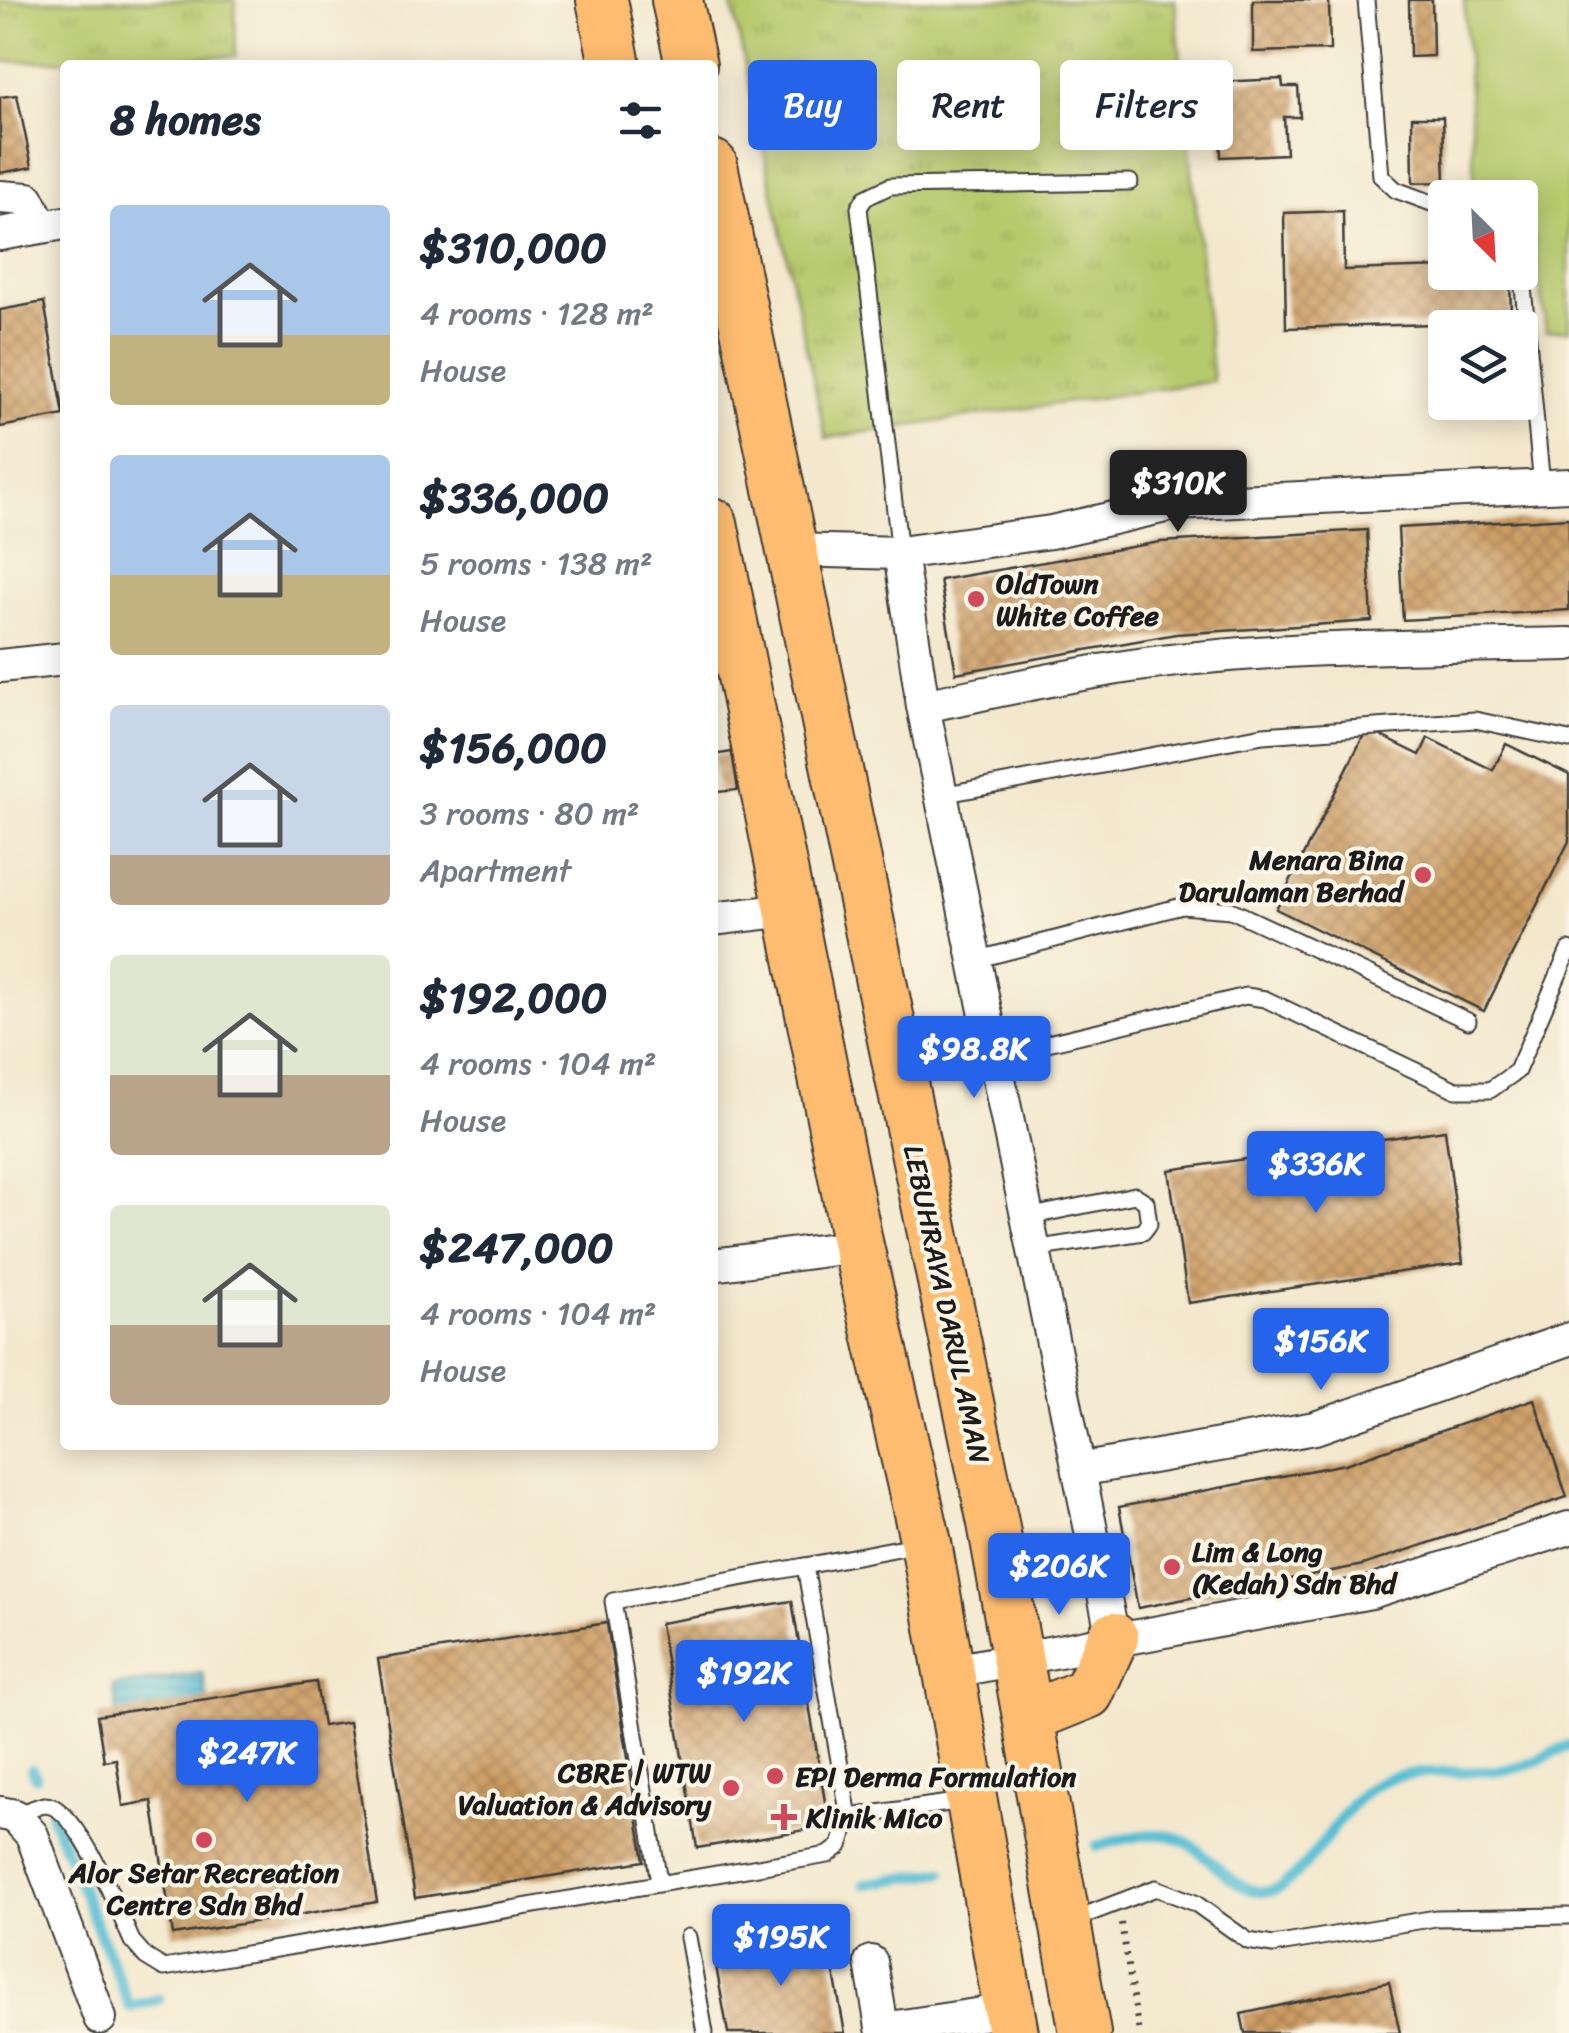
<!DOCTYPE html>
<html lang="en">
<head>
<meta charset="utf-8">
<style>
	:root { --surface:#fff; --page:#f6f6f7; --text:#1f2937; --muted:#747a83; --accent:#2563eb }
	body { margin:0; font-family:Sriracha,sans-serif; background:var(--page); color:var(--text); height:100vh; display:flex; flex-direction:column; font-size:38px; white-space:nowrap }
	* { box-sizing:border-box; margin:0 }
	p { font-size:32px; color:var(--muted) }
	.icon { flex:none; width:55px; height:55px; fill:none; stroke:currentColor; stroke-width:2; stroke-linecap:round; stroke-linejoin:round }
	.map { position:relative; flex:1; overflow:hidden }
	.details { position:absolute; left:60px; top:60px; width:658px; height:1390px; display:flex; flex-direction:column; background:var(--surface); border-radius:10px; box-shadow:0 5px 25px #0003 }
	.details>* { flex:none }
	.banner { position:absolute; left:748px; top:60px; width:670px; height:90px; display:flex; gap:20px }
	.needle { width:65px; rotate:156deg }
	.tools { position:absolute; left:1428px; top:180px; display:grid; gap:20px }
	.tools a { display:grid; place-items:center; width:110px; height:110px; border-radius:10px; background:var(--surface); box-shadow:0 5px 25px #0003; font-size:50px }
	.price { position:absolute; translate:-50% -85px; padding:0 22px; border-radius:10px; background:var(--accent); color:#fff; font-size:32px; line-height:65px; filter:drop-shadow(0 2px 5px #0008) }
	.price::after { content:''; position:absolute; left:50%; top:60px; width:30px; height:22px; margin-left:-15px; background:inherit; clip-path:polygon(0 0,100% 0,50% 100%) }
	.price.current { background:#222; color:#fff }
	ul { padding:0; list-style:none }
	li { display:flex; align-items:center; gap:30px; height:250px; padding:0 50px }
	li span { display:grid; place-items:center; flex:none; width:280px; height:200px; border-radius:10px; color:#555 }
	li>.icon { margin-inline-start:auto }
	span .icon { width:120px; height:120px; fill:#fffc; stroke-width:1 }
	li b { font-size:42px }
	h2 { display:flex; justify-content:space-between; align-items:center; height:120px; padding:0 50px; font-size:42px }
	.pill { padding:0 35px; border-radius:10px; background:var(--surface); box-shadow:0 5px 25px #0003; font-size:35px; line-height:90px }
	.pill.current { background:var(--accent); color:#fff }
	.map>svg:first-child { display:block }
</style>
</head>
<body>
<div class="map">
<svg width="1569" height="2033" viewBox="0 0 1569 2033">
	<defs>
		<pattern id="grass-tufts" width="24" height="20" patternUnits="userSpaceOnUse" patternTransform="scale(2.5)"><rect width="24" height="20" fill="#b7c96d"/><path d="M3 7l-1-3M5 7V3M7 7l1-3M15 17l-1-3M17 17v-4M19 17l1-3" fill="none" stroke="#9dac5e"/></pattern>
		<pattern id="water-rules" width="6" height="5" patternUnits="userSpaceOnUse" patternTransform="scale(2.5)"><rect width="6" height="5" fill="#57bed4"/><path d="M0 2.5h6" fill="none" stroke="#479aab"/></pattern>
		<pattern id="building-cross-hatch" width="8" height="8" patternUnits="userSpaceOnUse" patternTransform="scale(2.5)"><rect width="8" height="8" fill="#cc9c62"/><path d="M0 0l8 8M0 8l8-8" fill="none" stroke="#a57e50"/></pattern>
	</defs>
	<rect width="100%" height="100%" fill="#fcf5e5"/>
	<filter id="ink" filterUnits="userSpaceOnUse"><feTurbulence type="fractalNoise" baseFrequency=".01" numOctaves="2"/><feDisplacementMap in="SourceGraphic" scale="20" xChannelSelector="R" yChannelSelector="G"/><feConvolveMatrix kernelMatrix="1 2 1 2 8 2 1 2 1" color-interpolation-filters="sRGB"/></filter>
	<filter id="wash" filterUnits="userSpaceOnUse"><feTurbulence type="fractalNoise" baseFrequency=".0048" numOctaves="4" result="noise"/><feDisplacementMap in="SourceGraphic" scale="40" xChannelSelector="R" yChannelSelector="G"/><feGaussianBlur stdDeviation="2.25" result="paint"/><feColorMatrix in="noise" values="0 0 0 0 0 0 0 0 0 0 0 0 0 0 0 0 0 1.4 0 .05"/><feComposite in="paint" operator="in"/></filter>
	<g filter="url(#wash)">
		<rect width="100%" height="100%" fill="#f3e8cd"/>
		<g fill="url(#grass-tufts)" stroke="#6a7244" stroke-width="2.5">
			<polygon points="0,0 235,0 236,56 0,62"/>
			<polygon points="731,0 1175,0 1213,381 826,438"/>
		</g>
		<polygon fill="#b7c96d" stroke="#6a7244" stroke-width="2.5" points="1464,0 1569,0 1569,330 1546,331 1533,231 1520,211 1520,198 1475,190"/>
		<polygon fill="url(#water-rules)" stroke="#3a6d78" stroke-width="2.5" points="203,1673 210,1717 120,1731 113,1686"/>
		<g fill="none" stroke-linecap="round" stroke-linejoin="round">
			<g stroke="#57bed4" stroke-width="11">
				<polyline points="32,1769 36,1777"/>
				<polyline points="51,1814 130,2007 159,1999"/>
				<path d="M1097 1846C1119 1841 1142 1832 1165 1835 1204 1839 1224 1890 1263 1892 1297 1895 1339 1810 1369 1788 1405 1762 1479 1778 1520 1767 1537 1763 1553 1752 1569 1745"/>
				<polyline points="865,1884 942,1872"/>
			</g>
		</g>
		<g id="blocks">
			<g fill="url(#building-cross-hatch)">
				<polygon points="1253,0 1329,0 1330,50 1253,52"/>
				<polygon points="1409,0 1432,0 1433,56 1410,57"/>
				<polygon points="1282,79 1283,87 1298,87 1300,117 1284,117 1286,154 1221,157 1218,82"/>
				<polygon points="17,95 32,167 0,173 0,97"/>
				<polygon points="1412,117 1443,117 1445,182 1413,183"/>
				<polygon points="1343,211 1344,270 1445,267 1445,272 1510,272 1511,322 1286,328 1284,213"/>
				<polygon points="44,302 64,415 0,427 0,310"/>
				<polygon points="1569,518 1569,610 1403,620 1398,528"/>
				<polygon points="1367,530 1372,621 1176,634 956,673 940,580 1160,542"/>
				<polygon points="1367,729 1420,755 1428,738 1493,770 1506,744 1569,775 1569,841 1484,1011 1276,909"/>
				<polygon points="732,752 738,790 718,792 713,755"/>
				<polygon points="1445,1130 1463,1263 1188,1303 1169,1170"/>
				<polygon points="1534,1399 1567,1497 1363,1565 1138,1608 1119,1507 1345,1464"/>
				<polygon points="792,1601 829,1826 697,1848 660,1623"/>
				<polygon points="607,1623 644,1861 415,1898 378,1659"/>
				<polygon points="316,1682 323,1726 349,1722 377,1902 173,1935 152,1801 123,1806 116,1759 104,1761 97,1716"/>
				<polygon points="827,1935 845,2033 728,2033 714,1955"/>
				<polygon points="1389,1982 1400,2033 1245,2033 1241,2014"/>
			</g>
		</g>
	</g>
	<g filter="url(#ink)">
		<use href="#blocks" fill-opacity="0" stroke="#3c3b37" stroke-width="2.5"/>
		<g fill="none" stroke-linecap="round" stroke-linejoin="round">
			<g stroke="#3c3b37" stroke-width="19">
				<g id="service">
					<polyline points="1366,0 1381,176 1396,190 1445,208"/>
					<polyline points="1520,256 1542,486"/>
					<polyline points="900,553 859,208 865,198 890,186 1130,182"/>
					<polyline points="941,795 1263,735 1475,720 1569,740"/>
					<polyline points="975,960 1182,906 1231,910 1468,1021"/>
					<polyline points="997,1055 1246,996 1265,999 1456,1090 1490,1090 1517,1071 1569,950"/>
					<polyline points="1027,1217 1135,1195 1146,1202 1149,1224 1143,1232 1034,1249"/>
					<polyline points="920,1544 805,1566 849,1817 963,1801"/>
					<path d="M15 1816C24 1813 36 1806 45 1805 78 1805 119 1913 132 1941L146 1957 164 1968 828 1855 840 1846 849 1817"/>
					<polyline points="659,1882 613,1601 805,1566"/>
					<polyline points="1072,1920 1156,1888 1195,1903 1248,1941 1273,1945 1436,1918 1569,1916"/>
					<polyline points="688,1937 705,2033"/>
				</g>
			</g>
			<g stroke="#3c3b37" stroke-width="36">
				<g id="minor">
					<polyline points="0,197 28,199 41,225"/>
					<polyline points="0,234 65,223"/>
					<polyline points="791,550 900,553 1051,532 1175,504 1569,485"/>
					<polyline points="900,553 923,706 1113,1638"/>
					<polyline points="0,666 65,659"/>
					<path d="M923 706C988 693 1053 678 1118 668 1267 645 1419 647 1569 644"/>
					<polyline points="712,919 788,910"/>
					<polyline points="712,1265 858,1246"/>
					<polyline points="1079,1470 1315,1428 1569,1339"/>
					<polyline points="948,1672 1371,1592 1569,1528"/>
					<polyline points="0,1813 15,1816 32,1835 100,2018"/>
					<polyline points="871,1962 883,2033"/>
					<polyline points="883,2029 1009,2010"/>
				</g>
			</g>
			<g stroke="#3c3b37" stroke-width="54">
				<g id="primary">
					<polyline points="602,0 615,65"/>
					<polyline points="677,0 691,65"/>
					<polyline points="712,165 993,1523 1085,2033"/>
					<polyline points="712,523 858,1246 926,1543 1013,2033"/>
					<polyline points="1031,1716 1088,1693 1113,1638"/>
				</g>
			</g>
			<polyline stroke="#3c3b37" stroke-width="6" stroke-dasharray="2.5 8" stroke-linecap="butt" points="1121,1923 1139,2033"/>
			<use href="#service" stroke="#fff" stroke-width="15"/>
			<use href="#minor" stroke="#fff" stroke-width="32"/>
			<use href="#primary" stroke="#fdbc70" stroke-width="50"/>
		</g>
	</g>
	<g fill="#d1495b" stroke="#fcf5e5" stroke-width="4">
		<circle cx="976" cy="599" r="10"/>
		<circle cx="1423" cy="875" r="10"/>
		<circle cx="1172" cy="1567" r="10"/>
		<circle cx="775" cy="1776" r="10"/>
		<circle cx="731" cy="1788" r="10"/>
		<path d="M779 1802h10v10h10v10h-10v10h-10v-10h-10v-10h10z"/>
		<circle cx="204" cy="1840" r="10"/>
	</g>
	<g text-anchor="middle" stroke-width="8" stroke-linejoin="round" paint-order="stroke">
		<g font-size="28" font-weight="bold" fill="#1c1c1c" stroke="#fcf5e5" text-anchor="start">
			<text x="996" y="593">OldTown<tspan x="996" dy="32">White Coffee</tspan></text>
			<text x="1403" y="869" text-anchor="end">Menara Bina<tspan x="1403" dy="32">Darulaman Berhad</tspan></text>
			<text x="1192" y="1561">Lim &amp; Long<tspan x="1192" dy="32">(Kedah) Sdn Bhd</tspan></text>
			<text x="711" y="1782" text-anchor="end">CBRE | WTW<tspan x="711" dy="32">Valuation &amp; Advisory</tspan></text>
			<text x="795" y="1786">EPI Derma Formulation</text>
			<text x="806" y="1827">Klinik Mico</text>
			<text x="204" y="1882" text-anchor="middle">Alor Setar Recreation<tspan x="204" dy="32">Centre Sdn Bhd</tspan></text>
		</g>
		<g font-size="28" fill="#1c1c1c" stroke="#fcf5e5">
			<text transform="translate(947 1304) rotate(78)" y="10">LEBUHRAYA DARUL AMAN</text>
		</g>
	</g>
</svg>
<div class="tools">
<a><svg class="needle" viewBox="-14 -14 28 28"><path d="M0-13l5 13h-10z" fill="#e53935"/><path d="M0 13l5-13h-10z" fill="#747a83"/></svg></a>
<a><svg class="icon" aria-label="layers" viewBox="0 0 24 24"><path d="M12 4l9 5-9 5-9-5zM3 14l9 5 9-5"/></svg></a>
</div>
<b class="price current" style="left:1178px;top:535px">$310K</b>
<b class="price" style="left:974px;top:1101px">$98.8K</b>
<b class="price" style="left:1316px;top:1216px">$336K</b>
<b class="price" style="left:1321px;top:1393px">$156K</b>
<b class="price" style="left:1059px;top:1618px">$206K</b>
<b class="price" style="left:744px;top:1725px">$192K</b>
<b class="price" style="left:247px;top:1805px">$247K</b>
<b class="price" style="left:781px;top:1989px">$195K</b>
<div class="banner">
<a class="pill current">Buy</a>
<a class="pill">Rent</a>
<a class="pill">Filters</a>
</div>
<section class="details">
<h2>8 homes<svg class="icon" aria-label="filters" viewBox="0 0 24 24"><path d="M4 7h16M4 17h16"/><circle cx="9" cy="7" r="2"/><circle cx="15" cy="17" r="2"/></svg></h2>
<ul>
<li><span style="background:linear-gradient(#a9c7e8 65%,#c2b280 0)"><svg class="icon" aria-label="home" viewBox="0 0 24 24"><path d="M3 11l9-7 9 7M6 9v11h12V9"/></svg></span><div><b>$310,000</b><p>4 rooms · 128 m²</p><p>House</p></div></li>
<li><span style="background:linear-gradient(#a9c7e8 60%,#c2b280 0)"><svg class="icon" aria-label="home" viewBox="0 0 24 24"><path d="M3 11l9-7 9 7M6 9v11h12V9"/></svg></span><div><b>$336,000</b><p>5 rooms · 138 m²</p><p>House</p></div></li>
<li><span style="background:linear-gradient(#c9d6e8 75%,#b9a48a 0)"><svg class="icon" aria-label="home" viewBox="0 0 24 24"><path d="M3 11l9-7 9 7M6 9v11h12V9"/></svg></span><div><b>$156,000</b><p>3 rooms · 80 m²</p><p>Apartment</p></div></li>
<li><span style="background:linear-gradient(#dfe7d0 60%,#b9a48a 0)"><svg class="icon" aria-label="home" viewBox="0 0 24 24"><path d="M3 11l9-7 9 7M6 9v11h12V9"/></svg></span><div><b>$192,000</b><p>4 rooms · 104 m²</p><p>House</p></div></li>
<li><span style="background:linear-gradient(#dfe7d0 60%,#b9a48a 0)"><svg class="icon" aria-label="home" viewBox="0 0 24 24"><path d="M3 11l9-7 9 7M6 9v11h12V9"/></svg></span><div><b>$247,000</b><p>4 rooms · 104 m²</p><p>House</p></div></li>
</ul>
</section>
</div>
</body>
</html>
